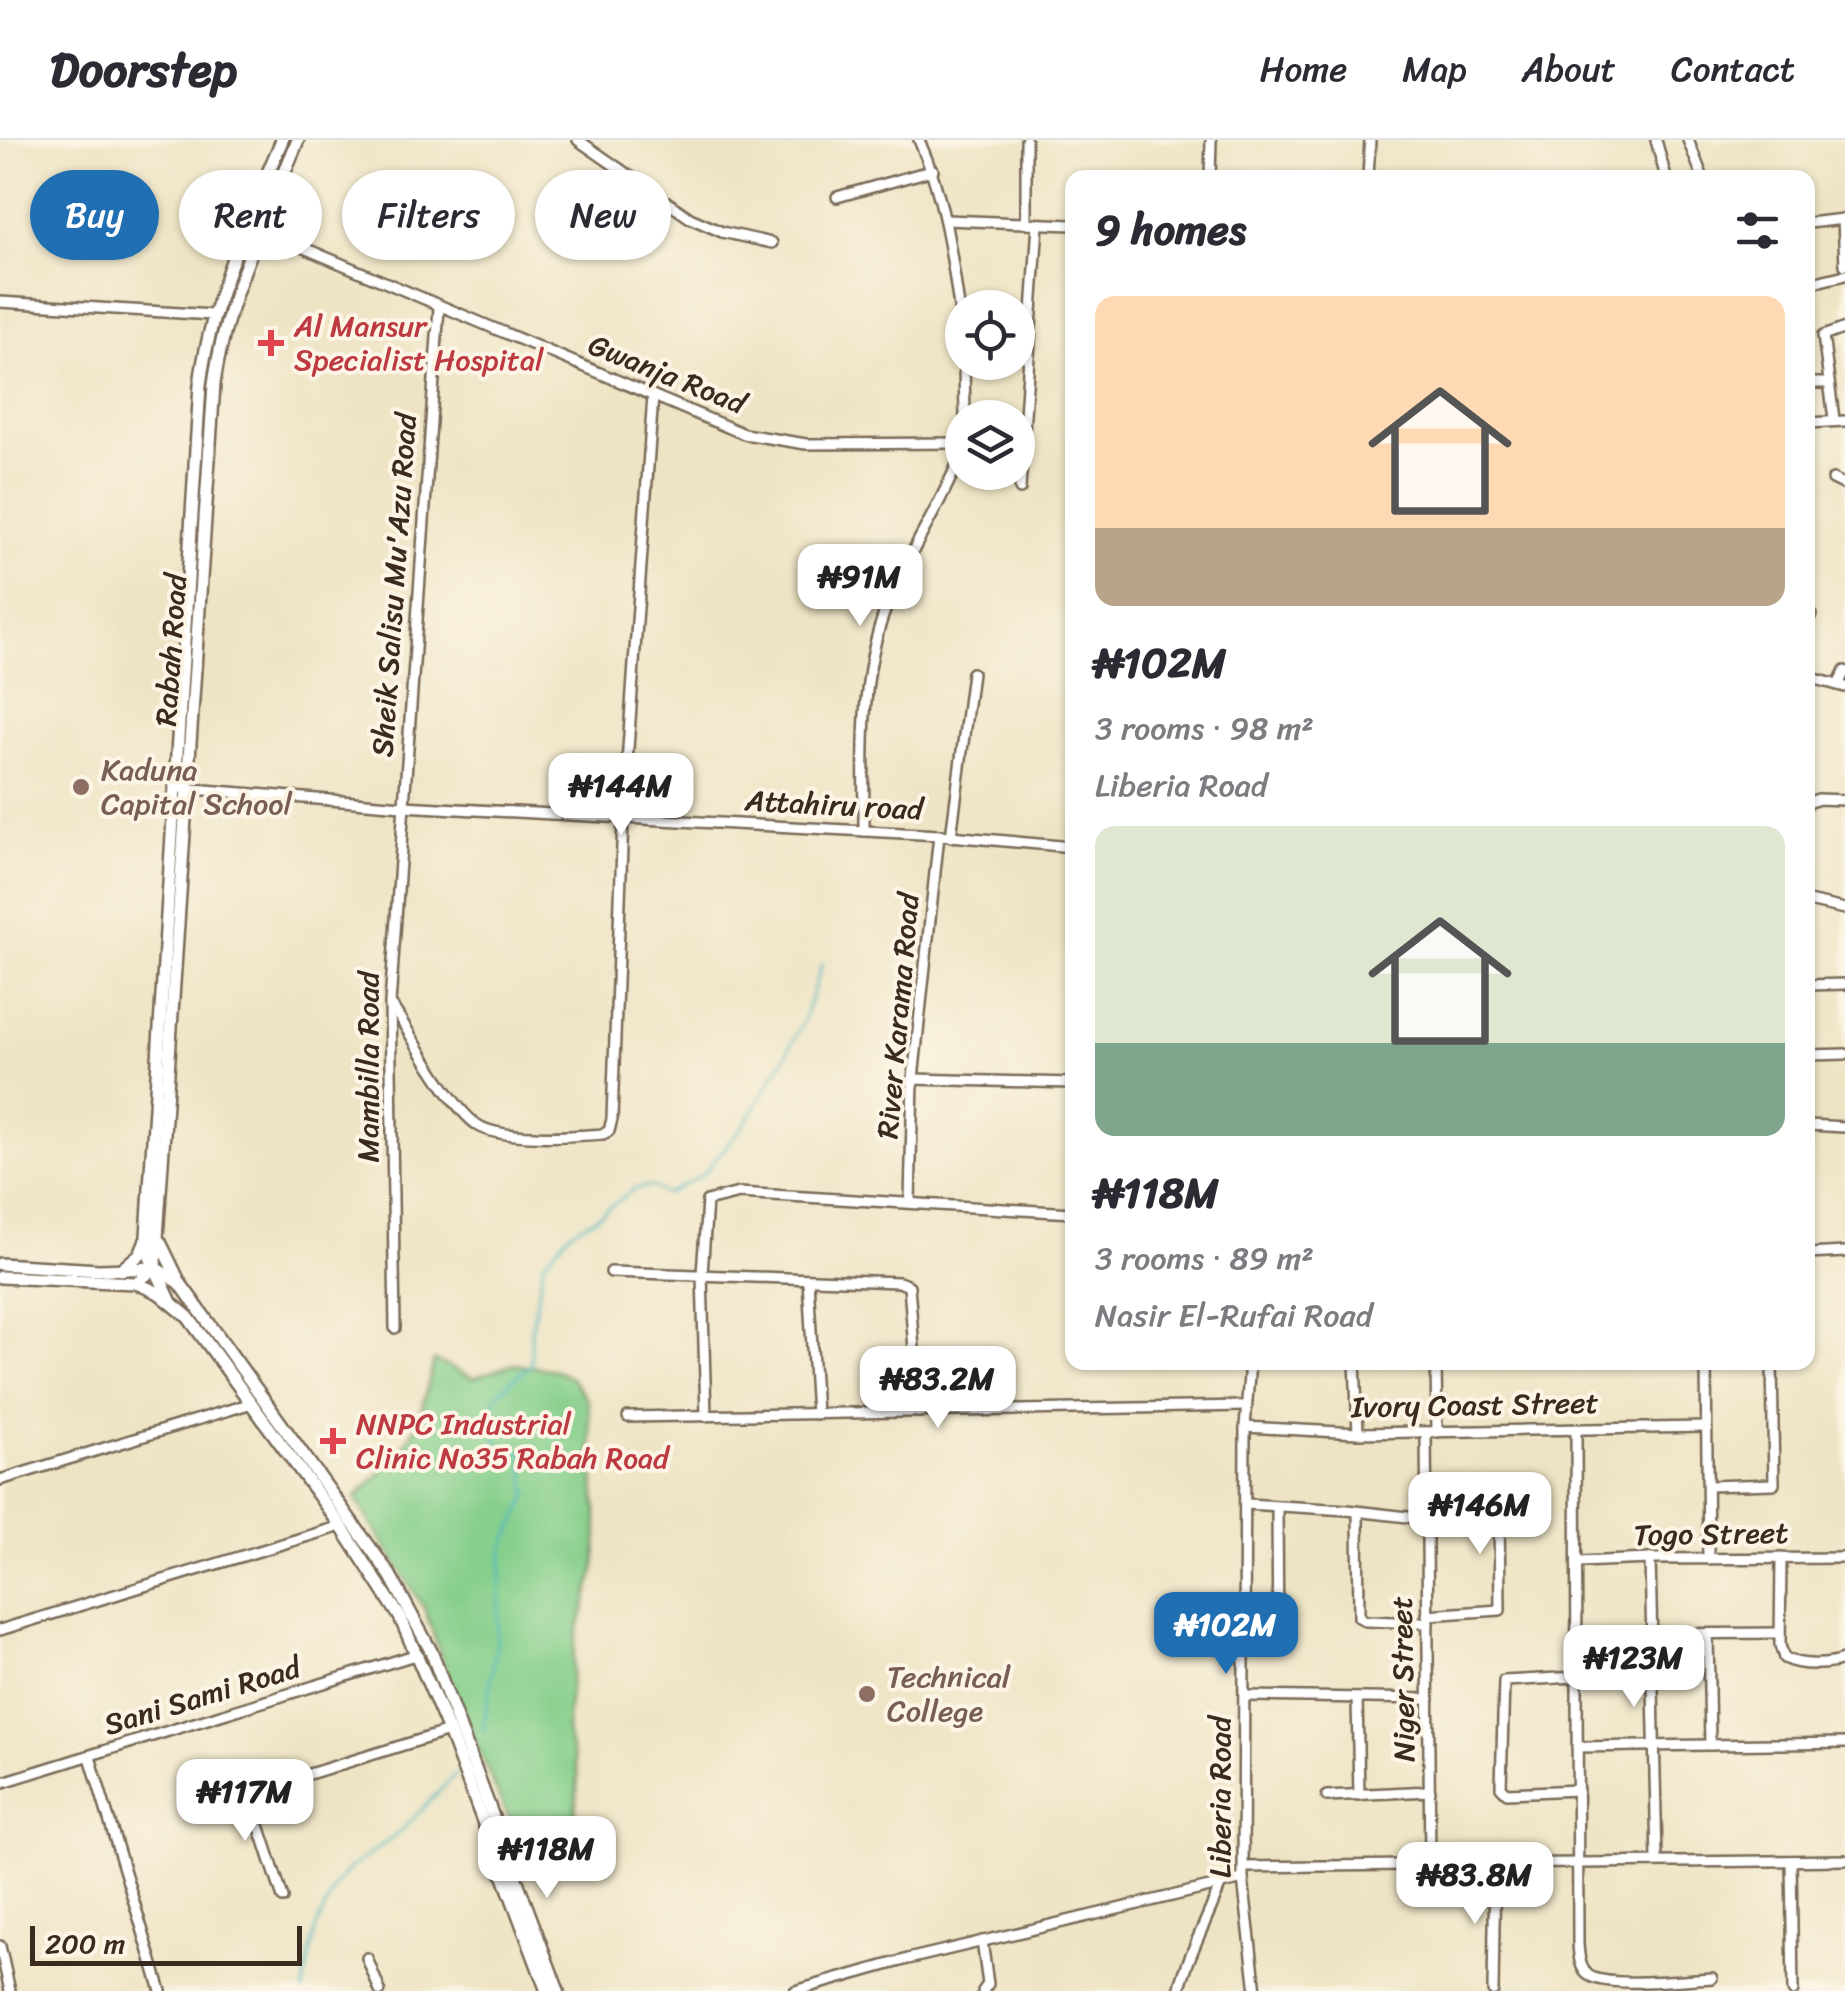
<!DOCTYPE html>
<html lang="en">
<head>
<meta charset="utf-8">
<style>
	:root { --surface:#fff; --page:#f7f7f7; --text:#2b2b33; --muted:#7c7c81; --line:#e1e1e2; --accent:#1f6fb2 }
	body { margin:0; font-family:Sriracha,sans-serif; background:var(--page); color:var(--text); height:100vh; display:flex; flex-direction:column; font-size:38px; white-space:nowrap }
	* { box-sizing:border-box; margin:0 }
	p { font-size:32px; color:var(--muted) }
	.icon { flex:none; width:55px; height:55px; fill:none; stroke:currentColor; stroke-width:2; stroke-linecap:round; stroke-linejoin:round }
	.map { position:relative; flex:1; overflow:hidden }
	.drawer { position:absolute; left:1065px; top:30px; width:750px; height:1200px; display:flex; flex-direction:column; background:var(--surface); border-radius:20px; box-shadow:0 2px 8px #0004 }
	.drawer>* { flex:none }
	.guide { position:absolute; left:30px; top:30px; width:885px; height:90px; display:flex; gap:20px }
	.tools { position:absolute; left:945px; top:150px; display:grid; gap:20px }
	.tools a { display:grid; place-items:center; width:90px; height:90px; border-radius:50%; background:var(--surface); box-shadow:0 2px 8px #0004; font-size:50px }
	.scale { position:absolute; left:30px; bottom:25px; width:272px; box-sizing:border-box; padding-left:10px; border:5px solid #3b2a1e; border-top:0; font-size:28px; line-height:35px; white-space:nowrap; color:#3b2a1e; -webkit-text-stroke:8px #fcf5e5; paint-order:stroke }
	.price { position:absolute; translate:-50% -85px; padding:0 22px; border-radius:20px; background:#fff; color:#222; font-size:32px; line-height:65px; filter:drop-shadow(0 2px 5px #0008) }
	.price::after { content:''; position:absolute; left:50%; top:60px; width:30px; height:22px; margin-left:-15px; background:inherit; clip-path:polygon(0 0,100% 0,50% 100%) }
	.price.active { background:var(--accent); color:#fff }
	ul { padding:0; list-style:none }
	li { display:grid; align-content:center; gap:20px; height:530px; padding:0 30px }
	li span { display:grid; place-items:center; height:310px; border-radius:20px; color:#555 }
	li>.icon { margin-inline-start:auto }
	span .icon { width:180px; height:180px; fill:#fffc; stroke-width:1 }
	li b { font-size:42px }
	h2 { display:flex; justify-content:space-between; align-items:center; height:120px; padding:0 30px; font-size:42px }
	.tag { padding:0 35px; border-radius:45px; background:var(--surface); box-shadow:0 2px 8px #0004; font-size:35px; line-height:90px }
	.tag.active { background:var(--accent); color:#fff }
	header { display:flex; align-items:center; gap:60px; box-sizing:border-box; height:140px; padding:0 50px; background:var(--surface); border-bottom:2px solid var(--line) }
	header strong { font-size:48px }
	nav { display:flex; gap:55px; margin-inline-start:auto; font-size:35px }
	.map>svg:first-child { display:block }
</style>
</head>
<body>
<header>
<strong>Doorstep</strong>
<nav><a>Home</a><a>Map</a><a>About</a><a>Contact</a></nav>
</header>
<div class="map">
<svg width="1845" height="1851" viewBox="0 0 1845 1851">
	<rect width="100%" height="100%" fill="#fcf5e5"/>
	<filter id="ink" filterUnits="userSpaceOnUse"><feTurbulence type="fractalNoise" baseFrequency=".01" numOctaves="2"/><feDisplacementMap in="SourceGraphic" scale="20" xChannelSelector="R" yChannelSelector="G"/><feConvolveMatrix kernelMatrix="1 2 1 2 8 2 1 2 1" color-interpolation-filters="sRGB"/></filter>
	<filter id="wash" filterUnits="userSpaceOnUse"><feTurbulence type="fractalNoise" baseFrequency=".0048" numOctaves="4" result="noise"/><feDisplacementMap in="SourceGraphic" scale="40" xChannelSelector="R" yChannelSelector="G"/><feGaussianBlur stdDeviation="2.25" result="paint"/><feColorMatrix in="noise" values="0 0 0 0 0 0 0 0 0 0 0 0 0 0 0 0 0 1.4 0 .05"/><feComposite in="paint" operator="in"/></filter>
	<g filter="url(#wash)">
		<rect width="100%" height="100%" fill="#eee4c5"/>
		<polygon fill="#86cf8c" stroke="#607c55" stroke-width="2.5" points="434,1220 473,1238 514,1224 555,1230 571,1238 588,1261 598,1392 595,1429 575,1503 566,1590 578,1635 575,1675 550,1693 519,1688 506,1673 453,1551 424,1468 355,1358 398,1316 418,1283"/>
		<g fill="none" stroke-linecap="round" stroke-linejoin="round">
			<g stroke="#48b7c0" stroke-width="2.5">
				<polyline points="483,1591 497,1500 503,1409 528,1355 522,1312 501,1311 487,1275 499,1252 531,1224 531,1191 544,1122 571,1091 594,1079 634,1049 651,1046 666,1054 702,1035 745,984 783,921 804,879 822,824"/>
				<polyline points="303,1851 315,1791 335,1746 349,1729 399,1693 457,1633"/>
			</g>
		</g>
	</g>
	<g filter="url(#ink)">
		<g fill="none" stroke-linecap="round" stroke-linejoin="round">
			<g stroke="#7a6b58" stroke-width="14">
				<g id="minor">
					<polyline points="578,0 690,78 722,92 772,103"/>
					<path d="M919 0C946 60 953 124 962 189"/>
					<polyline points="1026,0 1026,83"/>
					<polyline points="1656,0 1666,38"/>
					<polyline points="1688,0 1703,38"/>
					<polyline points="1210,38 1211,0"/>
					<polyline points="1368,38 1370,0"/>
					<polyline points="837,57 933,30"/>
					<polyline points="1843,79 1845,125"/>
					<polyline points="946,80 1072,85"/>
					<polyline points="1808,83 1844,79"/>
					<polyline points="259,89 744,294 806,304 962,303"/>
					<polyline points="1808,144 1845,135"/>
					<polyline points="0,162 213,175"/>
					<polyline points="964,222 965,278"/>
					<polyline points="1808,243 1829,243"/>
					<polyline points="1834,279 1823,196 1845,188"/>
					<polyline points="1808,283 1845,281"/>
					<polyline points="1833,339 1845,345"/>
					<polyline points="1020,349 1038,84"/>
					<polyline points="1808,474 1811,475"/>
					<polyline points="1808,537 1845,547"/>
					<polyline points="1838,545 1845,531"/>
					<polyline points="181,648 403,666 939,695 1072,707"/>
					<polyline points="1808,663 1818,659 1845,660"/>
					<path d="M864 691C864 613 858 530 891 456 912 407 943 362 962 312"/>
					<polyline points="951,697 972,533"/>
					<polyline points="1808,761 1845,769"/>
					<polyline points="1808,845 1845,844"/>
					<path d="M392 866C411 894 453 971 479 986 504 1001 573 996 603 994L609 991 612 979 623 679 653 256"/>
					<polyline points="1808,915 1845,914"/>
					<polyline points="913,939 1072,943"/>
					<polyline points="1808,985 1845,987"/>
					<polyline points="910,1062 913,939 939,695"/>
					<polyline points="1808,1114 1845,1112"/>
					<polyline points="611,1132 899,1142 909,1146 919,1272"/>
					<polyline points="808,1140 816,1274"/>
					<polyline points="395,1188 390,864 439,168"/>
					<polyline points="1250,1222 1245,1287 1243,1739 1256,1851"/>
					<polyline points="1355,1222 1358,1293"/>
					<polyline points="1436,1222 1437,1292"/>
					<polyline points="1706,1222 1708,1419"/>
					<polyline points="706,1276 702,1134 707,1061 739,1053 1072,1073"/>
					<polyline points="628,1277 1246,1266"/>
					<polyline points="1245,1287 1358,1293 1706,1287"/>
					<path d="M1576 1289 1578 1804C1579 1815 1579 1826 1587 1834 1603 1849 1687 1839 1712 1838"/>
					<polyline points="1426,1292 1430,1725"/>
					<polyline points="0,1340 252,1263"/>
					<polyline points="1708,1346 1774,1344 1772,1222"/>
					<polyline points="1425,1363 1492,1361 1499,1369 1500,1470 1427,1475"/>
					<polyline points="1247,1364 1347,1370 1425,1379"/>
					<polyline points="1358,1373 1359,1477 1366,1481 1428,1483"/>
					<path d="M1781 1418 1780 1505 1784 1518C1799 1526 1830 1526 1845 1519"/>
					<polyline points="1650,1419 1657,1720"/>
					<polyline points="1578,1422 1650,1419 1845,1418"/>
					<polyline points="0,1490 341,1386"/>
					<polyline points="1650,1494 1780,1493"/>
					<polyline points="1708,1494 1710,1605"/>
					<polyline points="1245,1509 1278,1508 1277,1367"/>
					<polyline points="1577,1537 1504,1541 1501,1647 1507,1653 1578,1650"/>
					<polyline points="1245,1556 1429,1559"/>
					<polyline points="1357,1558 1359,1655"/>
					<polyline points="1577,1607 1845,1603"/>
					<polyline points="90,1617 161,1851"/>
					<polyline points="0,1643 418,1514"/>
					<polyline points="1327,1656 1430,1651"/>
					<polyline points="1791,1721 1793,1851"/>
					<polyline points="1244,1727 1845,1720"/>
					<polyline points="283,1758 252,1664 254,1651 449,1591"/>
					<polyline points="982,1801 988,1844 983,1851"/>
					<polyline points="0,1806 10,1851"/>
					<polyline points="367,1818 380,1851"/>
					<polyline points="795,1851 908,1819 1243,1739"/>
					<path d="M1179 1851C1188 1814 1208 1779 1221 1743"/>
					<polyline points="1493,1851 1495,1724"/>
				</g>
			</g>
			<g stroke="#7a6b58" stroke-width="16">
				<g id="major">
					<polyline points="160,1102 178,1139"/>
					<polyline points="0,1124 99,1130 155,1128 180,1143 390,1435 431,1511 558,1851"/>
					<polyline points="121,1130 140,1114 146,1100"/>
					<path d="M0 1137 136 1143 155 1128 214 244C226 157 265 81 298 0"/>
					<polyline points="136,1143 159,1153 188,1177 341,1386 400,1477 449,1591 547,1851"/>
					<path d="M171 1162 149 1115 147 1096 200 245C211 158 248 80 282 0"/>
				</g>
			</g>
			<use href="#minor" stroke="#fff" stroke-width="9"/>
			<use href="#major" stroke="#fff" stroke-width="11"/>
		</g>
	</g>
	<g fill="#e0444e" stroke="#fcf5e5" stroke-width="4">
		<path d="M266 188h10v10h10v10h-10v10h-10v-10h-10v-10h10z"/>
		<path d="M328 1286h10v10h10v10h-10v10h-10v-10h-10v-10h10z"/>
	</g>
	<g fill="#8d6e63" stroke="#fcf5e5" stroke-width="4">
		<circle cx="81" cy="647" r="10"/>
		<circle cx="867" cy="1554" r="10"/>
	</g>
	<g text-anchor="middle" stroke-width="8" stroke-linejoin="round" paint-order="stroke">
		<g font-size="30" fill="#be3a42" stroke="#fcf5e5" text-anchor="start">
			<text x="294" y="196">Al Mansur<tspan x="294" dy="34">Specialist Hospital</tspan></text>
			<text x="356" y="1294">NNPC Industrial<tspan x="356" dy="34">Clinic No35 Rabah Road</tspan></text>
		</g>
		<g font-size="30" fill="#3b2a1e" stroke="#fcf5e5">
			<text transform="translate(667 234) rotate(22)" y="10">Gwanja Road</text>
			<text transform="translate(394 445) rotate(-86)" y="10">Sheik Salisu Mu'Azu Road</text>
			<text transform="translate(171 510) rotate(-86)" y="10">Rabah Road</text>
			<text transform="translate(834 665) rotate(3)" y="10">Attahiru road</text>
			<text transform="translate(898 876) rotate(-85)" y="10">River Karama Road</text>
			<text transform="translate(368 927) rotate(-90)" y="10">Mambilla Road</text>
			<text transform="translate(1475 1265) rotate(-1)" y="10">Ivory Coast Street</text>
			<text transform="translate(1711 1394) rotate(-1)" y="10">Togo Street</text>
			<text transform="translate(1403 1539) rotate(-91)" y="10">Niger Street</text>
			<text transform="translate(202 1556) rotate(-17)" y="10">Sani Sami Road</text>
			<text transform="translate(1220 1657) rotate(-90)" y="10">Liberia Road</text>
		</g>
		<g font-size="30" fill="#785e54" stroke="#fcf5e5" text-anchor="start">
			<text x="101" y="640">Kaduna<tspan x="101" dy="34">Capital School</tspan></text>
			<text x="887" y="1547">Technical<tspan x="887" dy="34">College</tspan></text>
		</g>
	</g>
</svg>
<div class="tools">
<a><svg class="icon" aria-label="locate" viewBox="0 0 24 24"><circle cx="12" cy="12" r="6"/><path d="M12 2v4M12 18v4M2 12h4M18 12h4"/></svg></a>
<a><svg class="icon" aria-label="layers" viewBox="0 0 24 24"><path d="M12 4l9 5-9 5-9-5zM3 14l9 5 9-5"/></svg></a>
</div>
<div class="scale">200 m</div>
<b class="price" style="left:860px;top:489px">₦91M</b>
<b class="price" style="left:621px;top:698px">₦144M</b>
<b class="price" style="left:938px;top:1291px">₦83.2M</b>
<b class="price" style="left:1480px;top:1417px">₦146M</b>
<b class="price active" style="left:1226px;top:1537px">₦102M</b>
<b class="price" style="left:1634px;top:1570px">₦123M</b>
<b class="price" style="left:245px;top:1704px">₦117M</b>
<b class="price" style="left:547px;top:1761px">₦118M</b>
<b class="price" style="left:1475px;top:1787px">₦83.8M</b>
<div class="guide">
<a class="tag active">Buy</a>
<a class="tag">Rent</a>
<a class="tag">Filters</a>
<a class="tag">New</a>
</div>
<section class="drawer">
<h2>9 homes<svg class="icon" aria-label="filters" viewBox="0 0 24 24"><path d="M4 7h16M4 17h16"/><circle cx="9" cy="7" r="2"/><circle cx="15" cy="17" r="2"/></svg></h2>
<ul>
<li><span style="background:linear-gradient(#ffd9b3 75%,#b9a48a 0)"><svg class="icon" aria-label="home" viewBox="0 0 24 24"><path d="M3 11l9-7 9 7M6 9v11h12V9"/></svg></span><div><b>₦102M</b><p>3 rooms · 98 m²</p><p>Liberia Road</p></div></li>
<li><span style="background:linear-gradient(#dfe7d0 70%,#7fa58c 0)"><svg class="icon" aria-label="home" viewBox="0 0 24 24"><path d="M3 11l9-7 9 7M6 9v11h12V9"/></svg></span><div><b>₦118M</b><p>3 rooms · 89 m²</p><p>Nasir El-Rufai Road</p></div></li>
</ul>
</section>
</div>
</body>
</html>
